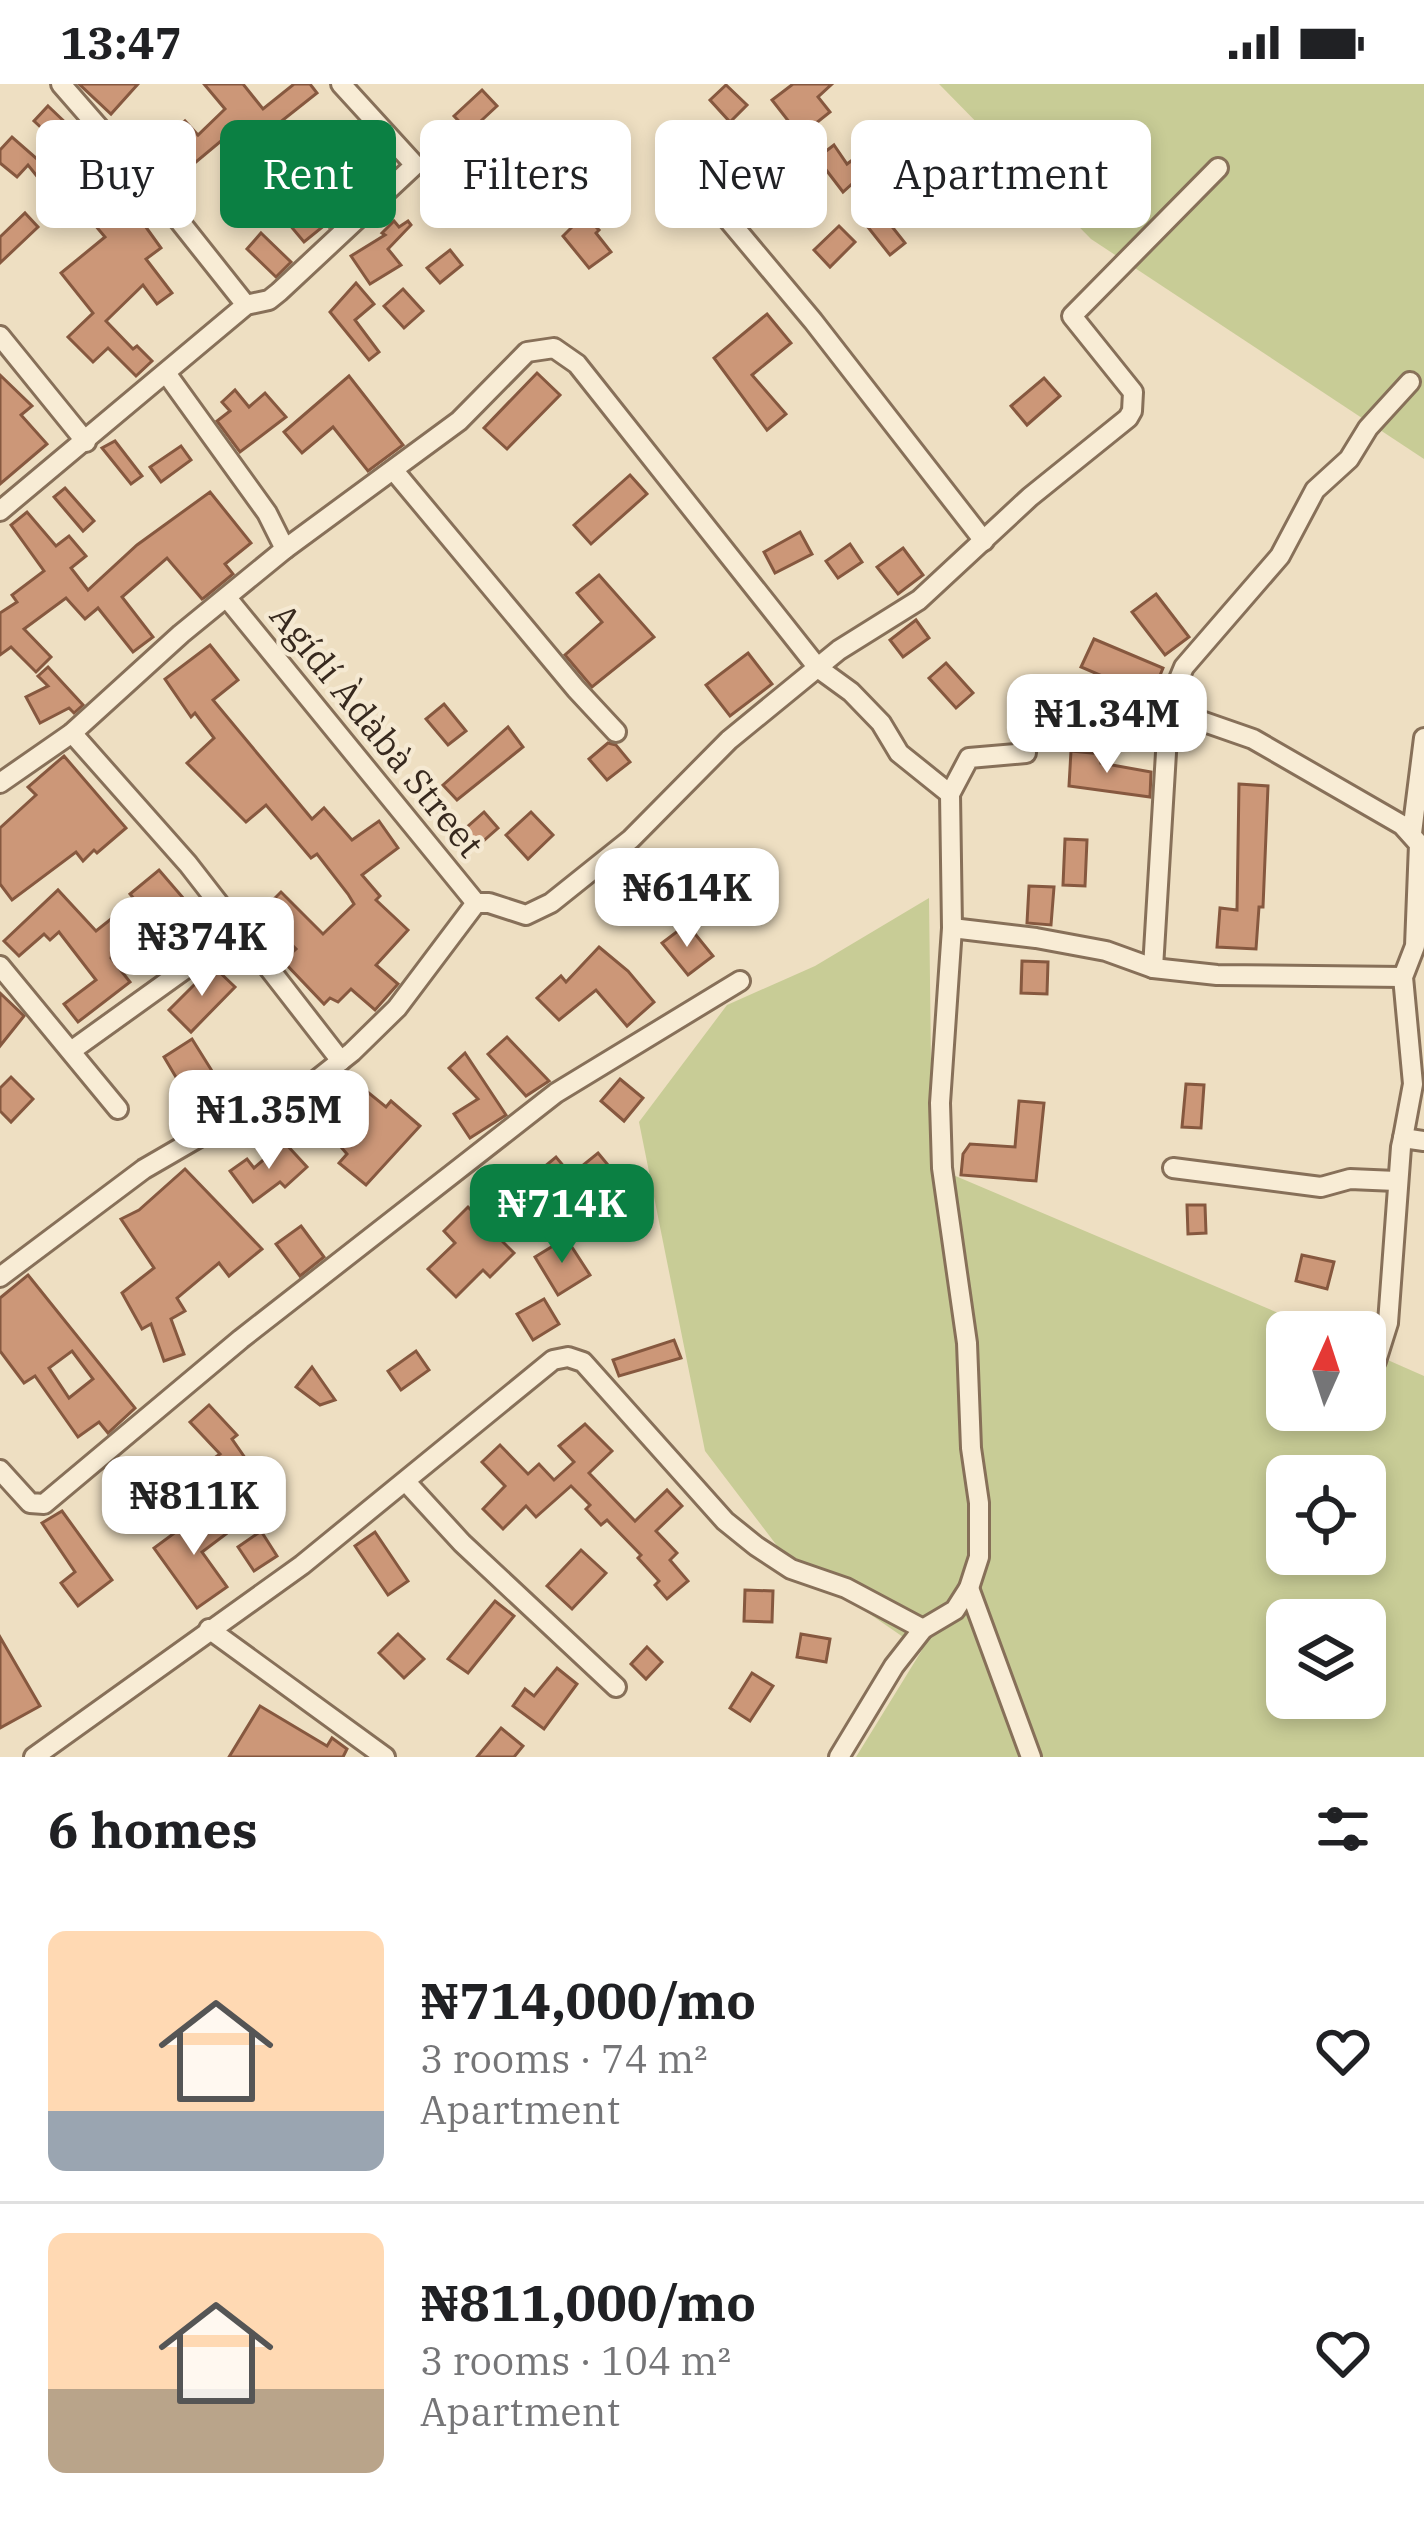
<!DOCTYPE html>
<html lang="en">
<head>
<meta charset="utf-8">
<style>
	:root { --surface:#fff; --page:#f2f2f2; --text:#202124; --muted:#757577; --line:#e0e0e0; --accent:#0b8043 }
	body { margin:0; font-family:"IBM Plex Serif",serif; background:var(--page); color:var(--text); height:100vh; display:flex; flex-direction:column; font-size:45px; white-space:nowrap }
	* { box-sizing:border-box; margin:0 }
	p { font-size:39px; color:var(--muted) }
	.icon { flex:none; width:66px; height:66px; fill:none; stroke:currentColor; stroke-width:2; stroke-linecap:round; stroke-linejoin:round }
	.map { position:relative; height:1673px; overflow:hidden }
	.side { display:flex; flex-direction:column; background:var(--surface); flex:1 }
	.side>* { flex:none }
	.top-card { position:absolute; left:36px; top:36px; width:1353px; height:108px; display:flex; gap:24px }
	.needle { width:78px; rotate:3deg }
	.buttons { position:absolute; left:1266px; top:1227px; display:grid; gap:24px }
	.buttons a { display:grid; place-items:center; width:120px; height:120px; border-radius:18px; background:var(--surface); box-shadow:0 6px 18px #0003; font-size:60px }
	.price { position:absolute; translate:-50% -102px; padding:0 27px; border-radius:24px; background:#fff; color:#222; font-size:39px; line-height:78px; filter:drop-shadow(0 3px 6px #0008) }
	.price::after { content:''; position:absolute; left:50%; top:72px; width:36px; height:27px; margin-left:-18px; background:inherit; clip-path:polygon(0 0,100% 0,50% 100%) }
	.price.selected { background:var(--accent); color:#fff }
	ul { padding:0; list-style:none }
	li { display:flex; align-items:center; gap:36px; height:300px; padding:0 48px }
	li+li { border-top:3px solid var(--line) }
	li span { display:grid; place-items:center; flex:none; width:336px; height:240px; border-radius:18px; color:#555 }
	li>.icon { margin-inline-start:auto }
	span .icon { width:144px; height:144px; fill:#fffc; stroke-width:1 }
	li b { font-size:51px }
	h2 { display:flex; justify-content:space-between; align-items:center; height:144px; padding:0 48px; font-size:51px }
	.chip { padding:0 42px; border-radius:18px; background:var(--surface); box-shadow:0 6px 18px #0003; font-size:42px; line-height:108px }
	.chip.selected { background:var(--accent); color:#fff }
	.status { display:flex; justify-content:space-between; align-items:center; height:84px; padding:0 60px; background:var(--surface); direction:ltr }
	.status svg { height:33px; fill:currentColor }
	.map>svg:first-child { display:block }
</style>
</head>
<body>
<div class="status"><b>13:47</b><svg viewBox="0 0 49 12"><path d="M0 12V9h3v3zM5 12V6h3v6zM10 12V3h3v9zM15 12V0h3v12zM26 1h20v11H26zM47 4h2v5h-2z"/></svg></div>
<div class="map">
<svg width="1424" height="1673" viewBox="0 0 1424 1673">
	<rect width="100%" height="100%" fill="#eedfc2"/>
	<g fill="#c8cc96" fill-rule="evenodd">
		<polygon points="939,0 1424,0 1424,375 1091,155"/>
		<path d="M929 814 931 979 939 1085 1323 1248H1287V1326H1365V1266L1424 1292V1673H856L922 1566 784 1471 705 1367 639 1038 727 921 815 882ZM1287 1392H1365V1470H1287ZM1287 1536H1365V1614H1287Z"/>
	</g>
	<g fill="#cc9778" stroke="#86583f" stroke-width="3" fill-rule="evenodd">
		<polygon points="79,0 138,0 111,30"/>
		<polygon points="204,0 243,0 263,25 294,0 310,0 317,9 274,43 290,65 309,48 327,68 346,53 355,66 346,73 371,103 329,143 326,140 304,158 283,133 288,130 267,106 284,91 267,71 262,75 239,42 172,98 160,84 177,70 164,57 185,37 198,51 225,25"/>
		<polygon points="793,0 832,0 818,13 830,28 800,52 772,16"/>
		<polygon points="726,1 747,21 730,38 710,16"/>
		<polygon points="482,6 497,22 469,48 454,32"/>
		<polygon points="48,22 91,63 48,106 28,81 17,93 0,79 0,66 12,53 45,82 65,66 34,37"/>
		<polygon points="767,54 778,71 763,85 749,70"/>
		<polygon points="834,61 847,80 851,77 863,90 843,108 817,74"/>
		<polygon points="115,89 128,105 122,110 161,164 146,175 172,209 157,220 143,201 106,237 133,265 137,262 152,277 136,292 108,264 93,278 68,253 93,229 61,189 105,153 78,121"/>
		<polygon points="25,129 38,143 0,179 0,153"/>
		<polygon points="882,130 905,159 890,171 867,142"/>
		<polygon points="584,131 599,146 596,149 611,168 589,184 563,152"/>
		<polygon points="394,137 399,143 408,137 411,141 388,165 401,181 370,200 351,172 385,151 382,149"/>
		<polygon points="839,142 855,158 830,183 814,166"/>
		<polygon points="261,149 291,178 276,193 247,165"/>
		<polygon points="450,166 462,181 440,199 427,184"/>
		<polygon points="356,199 374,220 355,236 379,268 369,276 330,228"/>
		<polygon points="403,205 423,227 404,244 384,222"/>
		<polygon points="767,230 791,259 752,291 786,330 767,346 714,274"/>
		<polygon points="537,289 560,311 507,365 484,344"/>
		<polygon points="0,291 32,322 21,331 47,360 0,400"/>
		<polygon points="349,292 403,361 368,387 333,343 302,369 284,348"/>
		<polygon points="1044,294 1060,312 1027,341 1011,322"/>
		<polygon points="235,306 249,323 265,309 286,333 240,368 217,337 230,327 222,318"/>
		<polygon points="115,357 142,392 131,400 102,364"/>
		<polygon points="181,362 191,376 161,398 150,383"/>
		<polygon points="630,391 647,410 591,460 574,441"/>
		<polygon points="65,404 94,437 83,447 54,413"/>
		<polygon points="210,408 251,459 225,480 233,490 205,513 202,515 167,474 122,513 153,553 133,568 98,524 85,535 66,514 24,545 51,573 36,588 11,563 0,571 0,529 17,518 12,511 44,487 11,441 27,428 56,462 69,452 86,472 71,484 88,506 137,461"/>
		<polygon points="800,448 812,470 775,489 764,468"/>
		<polygon points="850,460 862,478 838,494 826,477"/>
		<polygon points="903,464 923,491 898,510 877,483"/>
		<polygon points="599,491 654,553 592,603 565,571 602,538 577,509"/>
		<polygon points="1156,510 1189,553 1165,571 1132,528"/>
		<polygon points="916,536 929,554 903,573 890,556"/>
		<polygon points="1094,555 1163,584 1151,613 1081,583"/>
		<polygon points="210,561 238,596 213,616 312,735 324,724 352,756 379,737 398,764 362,791 380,812 376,816 408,846 376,881 398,900 375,926 351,905 338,918 330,914 324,920 283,877 296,865 260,829 281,808 323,850 354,820 348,810 317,770 311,774 266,721 246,738 187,679 214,654 195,629 191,633 165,595"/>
		<polygon points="748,569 772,600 730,632 706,601"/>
		<polygon points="946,579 973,609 956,624 929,594"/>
		<polygon points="48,583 83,621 74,629 69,624 40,639 26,613 48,602 38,592"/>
		<polygon points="444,620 466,647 448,661 426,635"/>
		<polygon points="508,643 523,663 457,716 443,701"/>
		<polygon points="608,659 616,661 630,678 607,696 589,675"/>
		<polygon points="1071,667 1102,670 1101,679 1151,688 1150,713 1069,702"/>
		<polygon points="64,672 126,744 97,769 94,766 83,777 76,768 12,816 0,800 0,744 36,711 28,703"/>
		<polygon points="1239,700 1268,702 1263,823 1259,823 1256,865 1217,863 1220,824 1237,826"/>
		<polygon points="484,728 498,744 472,767 458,751"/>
		<polygon points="531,728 553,751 528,775 506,751"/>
		<polygon points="1065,755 1087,756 1085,802 1063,801"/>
		<polygon points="159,786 184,815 112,869 111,874 130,898 78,938 64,920 96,896 59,848 50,856 44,850 19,872 4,857 58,806 96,847 135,816 130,810"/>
		<polygon points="1029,802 1054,803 1051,841 1027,839"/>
		<polygon points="687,840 713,872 688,891 662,859"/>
		<polygon points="599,863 628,887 654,918 627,942 596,906 559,936 537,914 561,892 566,898"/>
		<polygon points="1022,877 1048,878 1047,910 1021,909"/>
		<polygon points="213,882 235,903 191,948 169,926"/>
		<polygon points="0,909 24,932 0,962"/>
		<polygon points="507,953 549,997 526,1012 488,970"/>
		<polygon points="192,955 212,987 183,1005 164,973"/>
		<polygon points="465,969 506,1031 470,1054 454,1030 478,1015 449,984"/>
		<polygon points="11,993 33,1015 11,1038 0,1027 0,1004"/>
		<polygon points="349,993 386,1023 391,1017 420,1042 366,1101 339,1079 347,1070 310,1027 328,1012 331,1015"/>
		<polygon points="620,995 643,1014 624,1037 601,1017"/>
		<polygon points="1186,1000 1204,1001 1201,1044 1182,1043"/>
		<polygon points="1019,1017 1044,1019 1036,1097 961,1091 963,1070 970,1060 1015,1063"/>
		<polygon points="284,1058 307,1083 285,1103 280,1098 253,1118 230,1087 247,1075 254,1084"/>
		<polygon points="598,1069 618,1093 568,1135 532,1093 556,1073 571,1091"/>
		<polygon points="185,1085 262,1165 229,1192 219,1179 177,1214 185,1227 171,1235 184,1270 164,1277 151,1240 142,1245 122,1209 154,1184 121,1135 139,1126"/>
		<polygon points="1187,1121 1205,1121 1206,1149 1188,1150"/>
		<polygon points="468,1123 514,1169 490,1193 483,1186 456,1213 428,1185 455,1159 444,1147"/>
		<polygon points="301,1142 324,1173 300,1192 276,1160"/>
		<polygon points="566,1154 590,1191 558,1211 535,1173"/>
		<polygon points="1302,1171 1334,1178 1327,1205 1296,1197"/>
		<path d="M28 1191 135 1324 108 1349 99 1338 78 1353 35 1292 24 1299 0 1267V1214ZM72 1267 93 1295 69 1314 49 1284Z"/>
		<polygon points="544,1215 559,1240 533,1256 517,1230"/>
		<polygon points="674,1256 681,1274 619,1292 613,1276"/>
		<polygon points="416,1267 429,1286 401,1306 388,1287"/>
		<polygon points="312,1283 335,1316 320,1321 296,1303"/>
		<polygon points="209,1321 237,1351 232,1355 248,1378 220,1397 207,1379 220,1370 190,1338"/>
		<polygon points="585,1340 612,1367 589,1389 635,1437 667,1406 682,1422 656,1447 677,1469 670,1476 688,1497 667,1515 655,1501 659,1497 638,1474 641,1471 607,1436 601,1441 586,1425 590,1421 571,1402 536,1433 526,1422 503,1445 483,1425 505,1402 482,1378 500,1361 528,1390 539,1380 554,1396 574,1378 559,1362"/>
		<polygon points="207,1425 226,1450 202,1468 227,1503 197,1524 154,1464"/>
		<polygon points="62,1427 112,1496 78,1522 61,1499 75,1488 42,1439"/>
		<polygon points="261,1447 277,1472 254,1487 238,1463"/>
		<polygon points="375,1448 408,1497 388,1511 355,1462"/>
		<polygon points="581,1466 606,1489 572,1525 547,1502"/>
		<polygon points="745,1506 773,1507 772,1538 744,1537"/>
		<polygon points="495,1517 514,1532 468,1589 448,1575"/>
		<polygon points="398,1550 424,1575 404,1594 379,1569"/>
		<polygon points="801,1550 830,1555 826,1578 797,1573"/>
		<polygon points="0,1553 40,1622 0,1644"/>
		<polygon points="647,1563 662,1578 646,1595 631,1580"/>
		<polygon points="557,1584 577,1600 544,1645 513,1622 525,1605 534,1612"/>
		<polygon points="752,1589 773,1602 750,1637 730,1624"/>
		<polygon points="260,1622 327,1662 332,1654 347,1665 343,1673 229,1673"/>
		<polygon points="501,1644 523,1662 514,1673 477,1673"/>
	</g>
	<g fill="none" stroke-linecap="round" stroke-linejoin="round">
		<g stroke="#877059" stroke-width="24">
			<g id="minor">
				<polyline points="61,0 169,124 246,221"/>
				<polyline points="705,108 813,237 984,457"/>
				<polyline points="0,252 86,358"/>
				<polyline points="166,289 267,429 285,465"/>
				<polyline points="395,388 576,605 616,648"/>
				<polyline points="0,427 246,221 269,216 279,208 415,81 341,0"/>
				<polyline points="227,514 476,819"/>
				<polyline points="1169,619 1184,583 1280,472 1315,406 1349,375 1368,344 1410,298"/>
				<polyline points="72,649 188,780 341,977"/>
				<polyline points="0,699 72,649 181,550 285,465 459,337 527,268 554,264 577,280 818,584 851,608 881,639 899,669 950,710"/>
				<polyline points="1412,749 1424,654"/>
				<polyline points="952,844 1036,854 1106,867 1153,884 1217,891 1403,893"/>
				<polyline points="0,882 118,1025"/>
				<polyline points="1153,884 1169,619 1187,632 1253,655 1402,741 1419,760 1415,862 1403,893 1413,1000 1403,1054"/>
				<polyline points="71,967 238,847"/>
				<polyline points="1173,1084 1321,1103 1350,1095 1396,1097"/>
				<polyline points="0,1193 144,1085 213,1045 299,1010 352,968 397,924 476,819 489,819 526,831 551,819 631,755 729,656 839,566 919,516 1030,413 1128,334 1132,327 1133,308 1072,232 1218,84"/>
				<polyline points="1376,1277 1388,1239 1401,1063 1403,1054 1424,1057"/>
				<polyline points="0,1386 30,1419 44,1420 241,1255 556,1009 740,897"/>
				<polyline points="407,1399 462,1459 616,1603"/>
				<polyline points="969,1504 1031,1673"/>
				<polyline points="209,1545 385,1673"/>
				<polyline points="34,1673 302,1481 553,1276 568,1273 583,1278 725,1437 756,1462 791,1485 846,1504 923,1545"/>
				<polyline points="839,1673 894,1582 923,1545 955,1526 969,1504 979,1473 979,1419 971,1364 967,1259 942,1084 940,1019 952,844 950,710 969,674 1026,669"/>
			</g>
		</g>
		<use href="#minor" stroke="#f8ecd5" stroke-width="18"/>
	</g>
	<g text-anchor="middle" stroke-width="9" stroke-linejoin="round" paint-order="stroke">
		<g font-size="36" fill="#37291e" stroke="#f5e9d2">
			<text transform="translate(377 646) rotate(51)" y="13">Agídí Àdàbà Street</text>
		</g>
	</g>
</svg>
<div class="buttons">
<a><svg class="needle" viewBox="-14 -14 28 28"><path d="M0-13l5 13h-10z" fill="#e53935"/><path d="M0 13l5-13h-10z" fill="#757577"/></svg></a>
<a><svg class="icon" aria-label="locate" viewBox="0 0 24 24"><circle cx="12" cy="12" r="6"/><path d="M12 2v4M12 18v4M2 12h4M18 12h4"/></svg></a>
<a><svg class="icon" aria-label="layers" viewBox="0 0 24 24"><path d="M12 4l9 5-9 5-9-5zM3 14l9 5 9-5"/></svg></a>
</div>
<b class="price" style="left:1107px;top:692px">₦1.34M</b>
<b class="price" style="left:687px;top:866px">₦614K</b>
<b class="price" style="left:202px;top:915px">₦374K</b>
<b class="price" style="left:269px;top:1088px">₦1.35M</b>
<b class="price selected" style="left:562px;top:1182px">₦714K</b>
<b class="price" style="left:194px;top:1474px">₦811K</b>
<div class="top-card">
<a class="chip">Buy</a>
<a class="chip selected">Rent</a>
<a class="chip">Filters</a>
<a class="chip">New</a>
<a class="chip">Apartment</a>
</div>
</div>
<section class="side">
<h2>6 homes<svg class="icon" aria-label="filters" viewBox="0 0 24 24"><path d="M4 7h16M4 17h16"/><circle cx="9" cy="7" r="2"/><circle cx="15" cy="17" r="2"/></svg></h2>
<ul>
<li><span style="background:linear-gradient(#ffd9b3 75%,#9aa5b1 0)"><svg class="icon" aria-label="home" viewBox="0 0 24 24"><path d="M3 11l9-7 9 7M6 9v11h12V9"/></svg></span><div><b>₦714,000/mo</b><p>3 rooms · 74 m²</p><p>Apartment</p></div><svg class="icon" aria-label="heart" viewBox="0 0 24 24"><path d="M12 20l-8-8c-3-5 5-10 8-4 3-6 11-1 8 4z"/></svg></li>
<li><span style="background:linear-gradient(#ffd9b3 65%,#b9a48a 0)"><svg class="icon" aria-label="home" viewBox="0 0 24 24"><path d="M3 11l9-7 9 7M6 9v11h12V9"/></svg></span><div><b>₦811,000/mo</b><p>3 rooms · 104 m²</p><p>Apartment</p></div><svg class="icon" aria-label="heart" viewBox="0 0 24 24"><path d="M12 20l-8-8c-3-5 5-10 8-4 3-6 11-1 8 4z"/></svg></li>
</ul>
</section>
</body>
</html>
